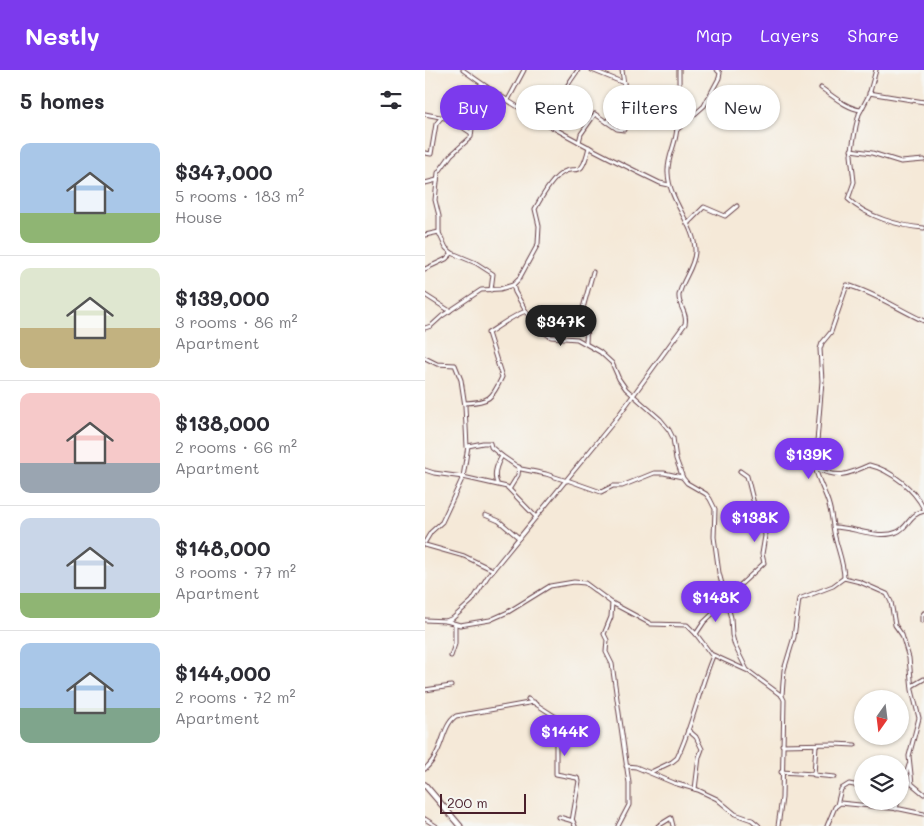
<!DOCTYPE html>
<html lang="en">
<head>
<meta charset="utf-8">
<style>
	:root { --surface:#fff; --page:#f2f2f3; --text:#2b2b33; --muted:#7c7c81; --line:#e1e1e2; --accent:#7c3aed }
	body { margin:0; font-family:Mali,sans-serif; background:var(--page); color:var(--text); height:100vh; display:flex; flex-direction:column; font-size:19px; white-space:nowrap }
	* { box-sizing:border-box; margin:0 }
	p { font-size:16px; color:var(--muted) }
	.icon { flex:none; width:28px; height:28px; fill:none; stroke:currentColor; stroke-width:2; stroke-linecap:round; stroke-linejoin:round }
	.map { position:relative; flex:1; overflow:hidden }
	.drawer { display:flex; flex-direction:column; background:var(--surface); width:425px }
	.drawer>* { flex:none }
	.top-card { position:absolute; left:15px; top:15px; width:409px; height:45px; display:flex; gap:10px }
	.needle { width:32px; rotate:194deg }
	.tools { position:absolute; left:429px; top:620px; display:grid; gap:10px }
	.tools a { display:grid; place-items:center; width:55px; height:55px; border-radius:50%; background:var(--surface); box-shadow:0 1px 4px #0004; font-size:25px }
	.scale { position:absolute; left:15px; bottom:12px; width:86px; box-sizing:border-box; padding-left:5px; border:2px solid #4a1f2b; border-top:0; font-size:14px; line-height:18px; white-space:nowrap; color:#4a1f2b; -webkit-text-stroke:4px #f6f6f2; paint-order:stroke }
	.price { position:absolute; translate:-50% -42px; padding:0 11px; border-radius:18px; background:var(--accent); color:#fff; font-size:16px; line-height:32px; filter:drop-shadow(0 1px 2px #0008) }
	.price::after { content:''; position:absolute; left:50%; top:30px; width:15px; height:11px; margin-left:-8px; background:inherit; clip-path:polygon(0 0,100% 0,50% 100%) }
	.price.active { background:#222; color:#fff }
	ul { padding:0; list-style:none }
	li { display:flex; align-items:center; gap:15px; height:125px; padding:0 20px }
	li+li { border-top:1px solid var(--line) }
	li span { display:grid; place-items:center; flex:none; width:140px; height:100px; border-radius:10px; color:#555 }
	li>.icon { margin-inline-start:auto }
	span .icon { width:60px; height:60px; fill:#fffc; stroke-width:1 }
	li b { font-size:21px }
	h2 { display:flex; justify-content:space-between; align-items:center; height:60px; padding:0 20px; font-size:21px }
	.tag { padding:0 18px; border-radius:22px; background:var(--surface); box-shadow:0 1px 4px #0004; font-size:18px; line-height:45px }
	.tag.active { background:var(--accent); color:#fff }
	header { display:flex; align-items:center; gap:30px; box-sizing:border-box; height:70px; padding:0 25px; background:var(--accent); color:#fff }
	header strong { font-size:24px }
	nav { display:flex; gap:28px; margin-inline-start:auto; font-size:18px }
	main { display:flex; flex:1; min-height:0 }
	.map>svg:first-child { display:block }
</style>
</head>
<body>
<header>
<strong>Nestly</strong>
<nav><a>Map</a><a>Layers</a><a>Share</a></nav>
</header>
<main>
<section class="drawer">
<h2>5 homes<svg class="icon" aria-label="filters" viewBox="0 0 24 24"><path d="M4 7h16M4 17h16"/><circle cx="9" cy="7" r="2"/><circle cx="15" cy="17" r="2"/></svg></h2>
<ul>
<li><span style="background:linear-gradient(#a9c7e8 70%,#8fb573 0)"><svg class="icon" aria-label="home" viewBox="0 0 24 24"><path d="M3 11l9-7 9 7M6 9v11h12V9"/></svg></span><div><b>$347,000</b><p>5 rooms · 183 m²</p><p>House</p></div></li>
<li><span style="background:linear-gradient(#dfe7d0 60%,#c2b280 0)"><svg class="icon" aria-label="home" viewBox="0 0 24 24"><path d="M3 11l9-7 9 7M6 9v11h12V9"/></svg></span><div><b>$139,000</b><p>3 rooms · 86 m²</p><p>Apartment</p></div></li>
<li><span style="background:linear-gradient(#f6c9c9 70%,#9aa5b1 0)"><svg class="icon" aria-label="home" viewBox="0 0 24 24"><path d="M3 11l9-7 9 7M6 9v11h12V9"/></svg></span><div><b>$138,000</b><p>2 rooms · 66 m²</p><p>Apartment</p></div></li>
<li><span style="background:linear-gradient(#c9d6e8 75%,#8fb573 0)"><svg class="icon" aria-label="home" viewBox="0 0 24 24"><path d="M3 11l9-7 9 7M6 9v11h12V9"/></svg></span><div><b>$148,000</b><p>3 rooms · 77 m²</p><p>Apartment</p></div></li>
<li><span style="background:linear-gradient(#a9c7e8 65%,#7fa58c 0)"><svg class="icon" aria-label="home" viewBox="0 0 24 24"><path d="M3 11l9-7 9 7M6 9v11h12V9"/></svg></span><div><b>$144,000</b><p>2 rooms · 72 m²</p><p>Apartment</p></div></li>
</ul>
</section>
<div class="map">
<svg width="499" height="756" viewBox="0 0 499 756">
	<rect width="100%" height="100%" fill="#f6f6f2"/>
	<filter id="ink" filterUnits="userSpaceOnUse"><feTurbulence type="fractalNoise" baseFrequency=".02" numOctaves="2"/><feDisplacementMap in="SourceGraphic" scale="10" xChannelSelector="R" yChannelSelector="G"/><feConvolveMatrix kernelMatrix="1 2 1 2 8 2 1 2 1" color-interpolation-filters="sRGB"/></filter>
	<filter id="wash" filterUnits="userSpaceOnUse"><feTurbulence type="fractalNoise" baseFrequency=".0096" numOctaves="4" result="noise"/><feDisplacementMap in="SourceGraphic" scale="20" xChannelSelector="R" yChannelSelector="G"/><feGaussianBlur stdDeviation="1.12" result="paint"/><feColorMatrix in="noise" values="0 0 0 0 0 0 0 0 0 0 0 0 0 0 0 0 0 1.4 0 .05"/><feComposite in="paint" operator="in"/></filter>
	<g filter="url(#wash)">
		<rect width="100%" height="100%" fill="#f5e9d8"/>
	</g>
	<g filter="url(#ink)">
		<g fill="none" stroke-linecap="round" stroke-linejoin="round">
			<g stroke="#643d45" stroke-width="5">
				<g id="street">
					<path d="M38 0C99 45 167 80 235 113L244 115"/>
					<polyline points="167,0 199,13"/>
					<path d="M451 0 444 25 434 44 431 56 426 85 429 112 423 129C442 147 474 156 499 158"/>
					<path d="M396 18C408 26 421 38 436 40"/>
					<polyline points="200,23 216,31 252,53"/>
					<polyline points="444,23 499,32"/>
					<polyline points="83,30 99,0"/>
					<polyline points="0,44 25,49 46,63"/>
					<polyline points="182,52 200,22 197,0"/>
					<path d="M131 59C126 37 141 17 153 0"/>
					<polyline points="252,60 279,36 294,8 295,3 292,0"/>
					<polyline points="154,72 156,64 170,44 192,59 199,60"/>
					<polyline points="426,80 447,83 476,92 499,90"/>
					<polyline points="0,83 6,84 11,54 16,48"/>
					<polyline points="0,113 12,110"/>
					<polyline points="262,154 279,137 300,146 312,136"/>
					<polyline points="0,165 14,162"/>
					<polyline points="0,199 21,189 27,183"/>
					<polyline points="88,215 90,222 110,257 126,267 152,269 175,282 187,293 194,309 201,319 235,349 244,360 248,368 251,389 258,408 262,413 281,424 285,429 290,439 289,467 294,503 306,548 307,565 310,576 322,600 357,626 359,630 357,728 353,756"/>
					<polyline points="66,220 68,204 51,193 27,183 21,178 14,163 14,146 10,130 13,103 26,85 46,67 47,58 68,20"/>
					<polyline points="0,225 25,241"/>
					<path d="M0 258 6 256 17 246 56 220 75 219 88 215 94 209 113 174 114 156 110 139C116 128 123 115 133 106 151 90 155 115 164 77"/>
					<polyline points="161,273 162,253 158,238 168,202"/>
					<polyline points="0,288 12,294 30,295 36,310 40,336 42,377"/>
					<path d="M40 333C64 332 67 329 77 307L63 263C76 255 87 246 101 241"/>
					<path d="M390 398C413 409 422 405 444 395 466 400 489 419 499 439"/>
					<polyline points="0,400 9,403 38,407 82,417 111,447"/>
					<polyline points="142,410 176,422 188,416 197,416 229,403 239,403 257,407"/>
					<path d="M72 413C68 404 72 394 77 386"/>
					<polyline points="85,418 93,405 94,397"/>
					<polyline points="60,445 74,451 94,468"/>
					<path d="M409 457C428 457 455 470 472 462 484 457 483 445 499 441"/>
					<polyline points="0,472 6,462 17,452 38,407 43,376 58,373 65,373 66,377 77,386 96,399 121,404 142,411"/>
					<polyline points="0,475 39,486 68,500"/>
					<path d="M419 508C419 494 413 480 410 467 407 454 407 441 402 429 398 418 392 408 390 396L397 311 395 279 397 273 406 262 422 215C450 223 473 239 499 251"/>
					<polyline points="300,529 339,493 337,484 340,466 339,457 329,434 322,406 315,401"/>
					<polyline points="187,533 226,554 262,555 271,564 286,584 321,600"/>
					<path d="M0 550 21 551 28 548 47 531 63 506 191 349 260 254C263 243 253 236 254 225 257 210 269 198 270 182 271 156 244 132 243 103 242 89 249 78 251 65 255 44 254 22 254 0"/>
					<polyline points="21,551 35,555 65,550 83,542 125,516 149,512 160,513 187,533 186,547 179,564 182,570 181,582 187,594 204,713 204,735 193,756"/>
					<polyline points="497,551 497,546 499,543"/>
					<polyline points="271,564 279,552 300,532"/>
					<polyline points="26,586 30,574 30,554"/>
					<polyline points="487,616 499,609"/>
					<polyline points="0,620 26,616"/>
					<polyline points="357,625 359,600 369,567 374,529 408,516 419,508 435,512 462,524 466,532 470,555 477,565 484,588 487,620 494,648 484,686 487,714 499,724"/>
					<polyline points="103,629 131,647 131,704 152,708 154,711 147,751"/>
					<polyline points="263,660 271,667 277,679 274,687 270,719"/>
					<polyline points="357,675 409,674 430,675"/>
					<polyline points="391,675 389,705 410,707"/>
					<polyline points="201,696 211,697 249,713 273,720 292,729 310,744 327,750 334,756"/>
					<path d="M0 699C4 695 8 691 10 686 18 674 19 654 31 646L109 632"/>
					<path d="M226 702 247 692 252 688C268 655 274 619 288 586"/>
					<polyline points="356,702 389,704"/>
					<polyline points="475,723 484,695"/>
					<polyline points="412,735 416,719 424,714 434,716"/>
					<polyline points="471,739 473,731"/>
					<polyline points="134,747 148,751 150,756"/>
					<polyline points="0,749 11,756"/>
					<polyline points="233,756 246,748 248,756"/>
					<polyline points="402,756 410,737 415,733 475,739 499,744"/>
				</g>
			</g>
			<g stroke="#643d45" stroke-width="7">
				<polyline id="primary" points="0,715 35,756"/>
			</g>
			<use href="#street" stroke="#fff" stroke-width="3"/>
			<use href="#primary" stroke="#fff" stroke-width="5"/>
		</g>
	</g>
</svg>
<div class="tools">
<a><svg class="needle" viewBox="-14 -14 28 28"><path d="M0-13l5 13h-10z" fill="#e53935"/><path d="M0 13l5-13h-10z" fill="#7c7c81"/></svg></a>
<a><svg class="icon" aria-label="layers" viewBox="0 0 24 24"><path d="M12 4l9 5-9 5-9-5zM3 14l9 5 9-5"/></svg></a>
</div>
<div class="scale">200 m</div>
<b class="price active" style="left:136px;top:277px">$347K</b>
<b class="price" style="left:384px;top:410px">$139K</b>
<b class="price" style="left:330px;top:473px">$138K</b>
<b class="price" style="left:291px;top:553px">$148K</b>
<b class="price" style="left:140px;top:687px">$144K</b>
<div class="top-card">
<a class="tag active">Buy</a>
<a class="tag">Rent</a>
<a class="tag">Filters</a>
<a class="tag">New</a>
</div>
</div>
</main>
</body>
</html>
